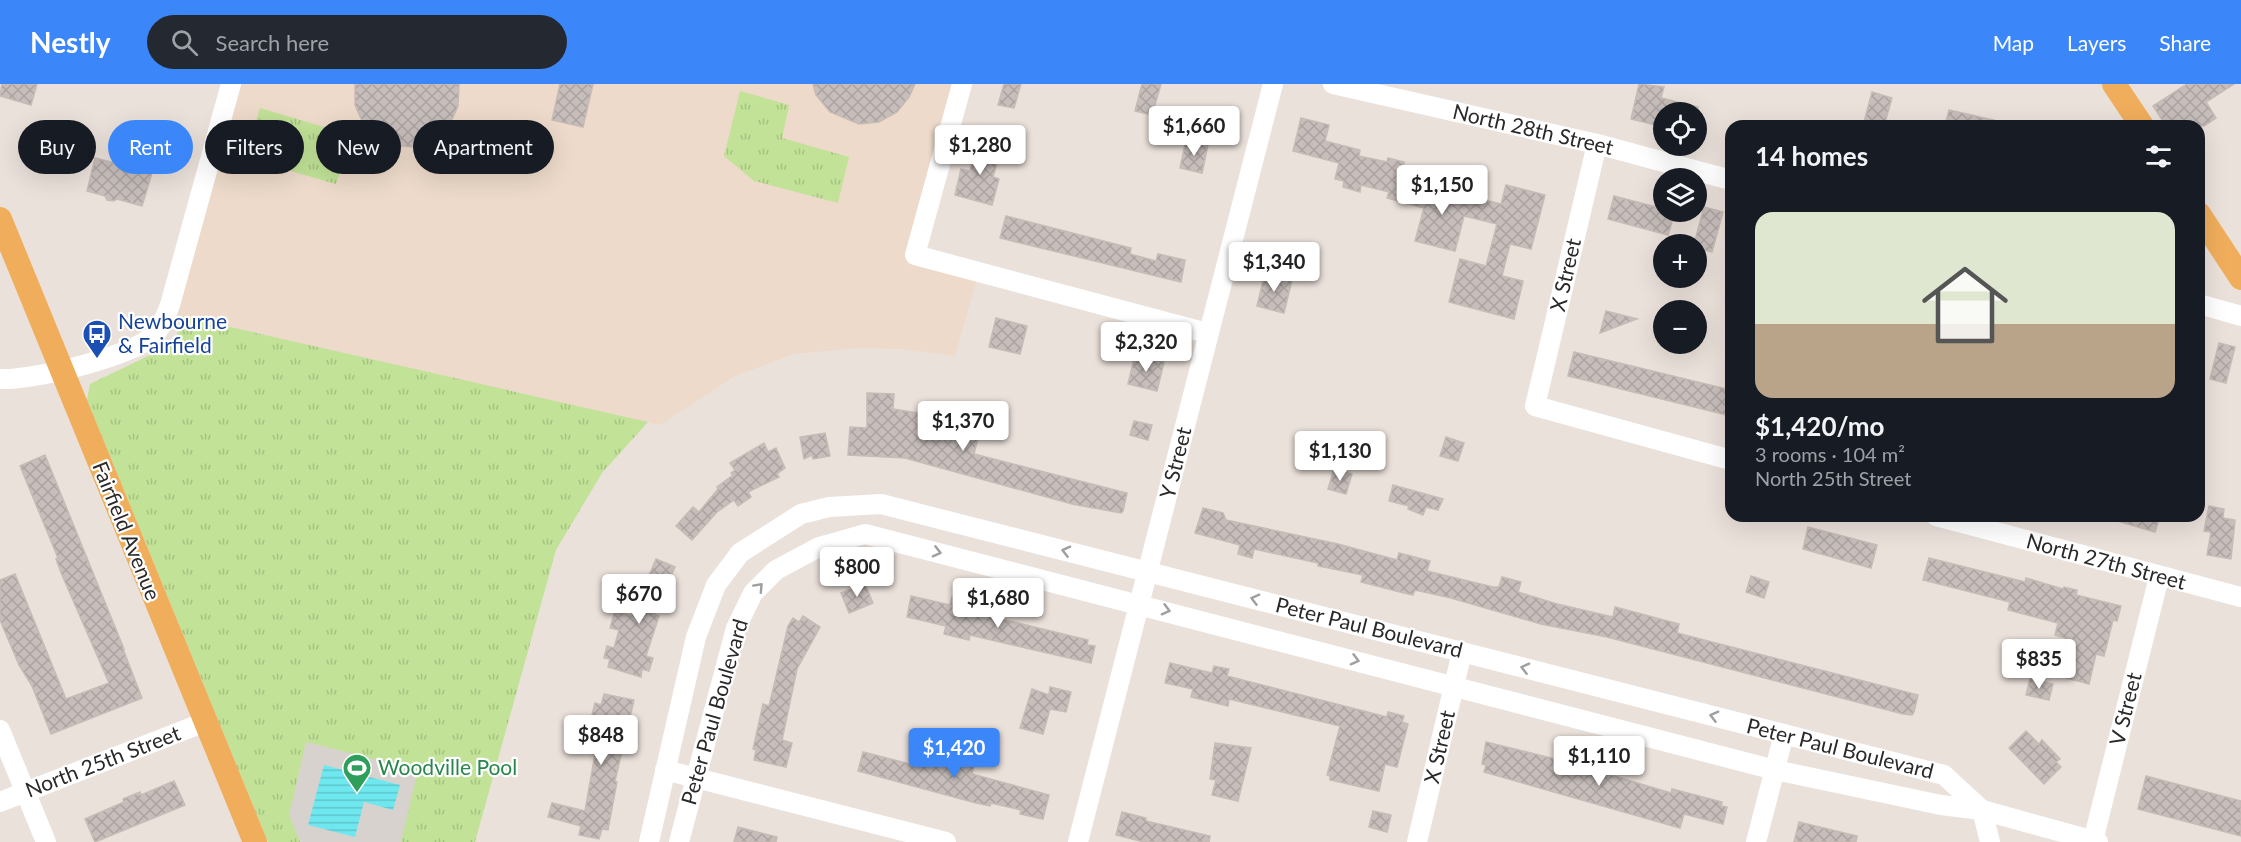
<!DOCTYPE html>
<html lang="en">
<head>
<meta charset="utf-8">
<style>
	:root { --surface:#171b24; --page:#242831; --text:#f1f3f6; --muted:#9ea1a6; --line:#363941; --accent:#3b87f9 }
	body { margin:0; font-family:Lato,sans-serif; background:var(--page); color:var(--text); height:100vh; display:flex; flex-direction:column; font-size:22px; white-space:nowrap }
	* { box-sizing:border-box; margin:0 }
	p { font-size:20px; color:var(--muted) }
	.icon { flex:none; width:33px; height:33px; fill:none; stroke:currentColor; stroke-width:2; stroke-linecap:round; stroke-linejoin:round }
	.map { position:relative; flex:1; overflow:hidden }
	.panel { position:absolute; left:1725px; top:36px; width:480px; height:402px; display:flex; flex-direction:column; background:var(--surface); border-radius:18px; box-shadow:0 6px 24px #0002 }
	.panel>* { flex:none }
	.banner { position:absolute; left:18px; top:36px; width:570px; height:54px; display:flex; gap:12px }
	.controls { position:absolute; left:1653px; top:18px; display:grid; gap:12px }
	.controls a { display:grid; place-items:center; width:54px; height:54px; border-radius:50%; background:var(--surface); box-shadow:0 6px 24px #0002; font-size:30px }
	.price { position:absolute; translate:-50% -51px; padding:0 14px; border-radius:6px; background:#fff; color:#222; font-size:20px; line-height:39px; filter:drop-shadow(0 2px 3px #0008) }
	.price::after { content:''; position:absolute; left:50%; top:36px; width:18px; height:14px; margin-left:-9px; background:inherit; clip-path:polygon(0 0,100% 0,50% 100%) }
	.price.active { background:var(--accent); color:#fff }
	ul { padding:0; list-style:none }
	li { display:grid; align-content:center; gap:12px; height:318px; padding:0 30px }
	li+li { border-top:2px solid var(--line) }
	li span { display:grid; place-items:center; height:186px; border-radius:18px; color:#555 }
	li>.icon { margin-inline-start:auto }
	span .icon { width:108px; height:108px; fill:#fffc; stroke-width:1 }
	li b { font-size:26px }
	h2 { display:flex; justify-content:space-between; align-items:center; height:72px; padding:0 30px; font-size:26px }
	.pill { padding:0 21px; border-radius:27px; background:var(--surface); box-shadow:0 6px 24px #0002; font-size:21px; line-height:54px }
	.pill.active { background:var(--accent); color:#fff }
	header { display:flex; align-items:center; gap:36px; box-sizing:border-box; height:84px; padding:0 30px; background:var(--accent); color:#fff }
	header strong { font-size:28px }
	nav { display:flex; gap:33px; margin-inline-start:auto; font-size:21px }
	.search { width:420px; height:54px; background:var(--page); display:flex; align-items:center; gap:15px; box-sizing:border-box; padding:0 21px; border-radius:33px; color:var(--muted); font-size:22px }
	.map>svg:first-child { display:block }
</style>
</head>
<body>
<header>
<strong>Nestly</strong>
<div class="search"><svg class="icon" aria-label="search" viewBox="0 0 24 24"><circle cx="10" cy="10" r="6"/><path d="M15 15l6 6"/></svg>Search here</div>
<nav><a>Map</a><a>Layers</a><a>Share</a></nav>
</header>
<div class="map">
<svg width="2241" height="758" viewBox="0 0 2241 758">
	<defs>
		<pattern id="grass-tufts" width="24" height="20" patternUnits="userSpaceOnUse" patternTransform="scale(1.5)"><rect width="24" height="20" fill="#c1e297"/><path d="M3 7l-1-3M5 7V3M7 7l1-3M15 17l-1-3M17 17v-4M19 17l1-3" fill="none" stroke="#a6c282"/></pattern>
		<pattern id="water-rules" width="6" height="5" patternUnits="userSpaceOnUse" patternTransform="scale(1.5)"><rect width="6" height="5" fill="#6ee7ee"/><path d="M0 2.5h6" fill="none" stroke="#5fc6cc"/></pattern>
		<pattern id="building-cross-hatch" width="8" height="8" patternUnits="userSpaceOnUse" patternTransform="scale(1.5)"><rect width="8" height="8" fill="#c7bebb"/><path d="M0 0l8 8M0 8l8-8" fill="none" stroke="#aba3a1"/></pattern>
	</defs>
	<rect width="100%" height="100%" fill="#ebe1db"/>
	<polygon fill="#eddaca" points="232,0 963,0 916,171 979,188 955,272 901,265 859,264 794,270 735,292 660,341 169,229"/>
	<g fill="url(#grass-tufts)">
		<polygon points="740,7 789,21 782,54 849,73 838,119 754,97 724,72"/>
		<polygon points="260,24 351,51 336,100 245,74"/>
		<polygon points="182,232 648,338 602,389 556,466 475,758 268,758 87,316 90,300 175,259"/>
	</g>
	<path fill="#d8d2ce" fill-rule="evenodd" d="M306 658 418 686 401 758H300L289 731ZM400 701 393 725 364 718Z"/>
	<polygon fill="url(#water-rules)" points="324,681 400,701 393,726 364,718 355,753 308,741"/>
	<g fill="url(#building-cross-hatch)" stroke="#c7bcb5" stroke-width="1.5">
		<polygon points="2,0 37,0 31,21 0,12"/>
		<polygon points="355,0 459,0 458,22 449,42 433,56 412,63 390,61 371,50 364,41 355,21"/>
		<polygon points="560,0 593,0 583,43 552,36"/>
		<polygon points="813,0 915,0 909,13 897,28 879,38 859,40 830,28 816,11"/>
		<polygon points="1004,0 1021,0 1014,24 998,21"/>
		<polygon points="1142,0 1161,0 1152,31 1135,27"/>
		<polygon points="1639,0 1664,3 1661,14 1698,23 1697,28 1664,28 1664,43 1631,35"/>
		<polygon points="2187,0 2234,0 2206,18 2216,34 2204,42 2166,42 2153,22"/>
		<polygon points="1872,8 1892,14 1884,42 1863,42"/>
		<polygon points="1949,26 1994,36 1993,42 1945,42"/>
		<polygon points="1301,34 1329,41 1325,57 1360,66 1359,72 1387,78 1388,74 1404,78 1403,83 1411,85 1410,89 1471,104 1469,112 1501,120 1506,101 1545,111 1531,165 1510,160 1502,192 1523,197 1514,235 1449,218 1460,175 1486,182 1497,140 1464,132 1455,167 1415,157 1424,124 1387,114 1389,108 1361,101 1360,108 1343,103 1344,97 1335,95 1339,79 1293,67"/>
		<polygon points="134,44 163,52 142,122 117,115 114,117 107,116 105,112 87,107 95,74 123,81"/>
		<polygon points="1186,56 1208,61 1202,89 1180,84"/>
		<polygon points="977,58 1001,65 993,93 999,95 992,121 955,111 961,85 970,87"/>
		<polygon points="1614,112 1664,125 1664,128 1675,128 1668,151 1608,135"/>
		<polygon points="1704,123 1723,128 1712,168 1696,164 1694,160"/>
		<polygon points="1006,132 1131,164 1130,170 1156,177 1158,170 1185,176 1181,198 1000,154"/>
		<polygon points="1265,189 1292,196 1284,229 1257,222"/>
		<polygon points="1606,227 1637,235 1600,249"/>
		<polygon points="996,234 1027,242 1020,270 989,263"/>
		<polygon points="2219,259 2235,263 2226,299 2210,295"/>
		<polygon points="1574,268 1731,306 1731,332 1568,292"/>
		<polygon points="1135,271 1164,278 1157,307 1128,300"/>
		<polygon points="867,309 894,310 893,325 931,331 933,321 983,333 974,370 1127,409 1123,427 1121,429 1072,420 905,374 848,371 850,343 867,344"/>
		<polygon points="1134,337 1152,341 1148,356 1130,351"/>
		<polygon points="825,349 830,372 813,375 812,371 804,375 800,353"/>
		<polygon points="1446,353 1464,359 1458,377 1440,372"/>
		<polygon points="764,359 768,368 776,364 785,384 777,390 779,393 748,408 751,413 738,422 734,416 717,428 692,456 676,442 693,423 699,428 718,405 717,403 733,391 731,389 735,386 730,379"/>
		<polygon points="45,371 124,565 123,565 142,614 51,650 32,602 19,581 0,536 0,496 15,490 66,615 109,599 62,491 56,475 58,474 20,382"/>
		<polygon points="1334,385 1352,390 1346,410 1328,405"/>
		<polygon points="1393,401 1443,415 1438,426 1426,423 1423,431 1408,425 1409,422 1389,417"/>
		<polygon points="2209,422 2224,425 2223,434 2235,436 2231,475 2207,471 2211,448 2204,447"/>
		<polygon points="1203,424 1223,429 1226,436 1338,460 1397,476 1399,469 1430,477 1427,487 1493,503 1499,503 1502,493 1521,498 1518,508 1557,520 1613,533 1615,523 1679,540 1677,549 1918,611 1914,628 1912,631 1903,630 1607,553 1541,540 1451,514 1415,506 1413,511 1396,507 1361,498 1363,491 1318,482 1318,479 1254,465 1252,474 1238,470 1240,461 1195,449"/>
		<polygon points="2115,432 2160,432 2155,448 2114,436"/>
		<polygon points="1808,443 1877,461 1871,484 1803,465"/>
		<polygon points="1929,474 2025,498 2026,494 2063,505 2064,503 2077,506 2076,511 2121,522 2117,537 2113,536 2104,572 2096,570 2089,600 2066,594 2075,557 2055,551 2058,539 2008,526 2010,518 1923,496"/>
		<polygon points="656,475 675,483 654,530 659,532 646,572 653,574 649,587 642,585 641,593 608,583 610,575 604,574 607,562 614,564 619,546 610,544 615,527 632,532"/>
		<polygon points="1751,492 1769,498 1764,514 1746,508"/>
		<polygon points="865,500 873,519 849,529 841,509"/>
		<polygon points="911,512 950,521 952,513 969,517 967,526 976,529 1088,556 1087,561 1095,562 1091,579 970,551 969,556 944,550 946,542 907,533"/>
		<polygon points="803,532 820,543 797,585 782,656 792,659 786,683 754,676 756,666 753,665 763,620 769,622 788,542 793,534 799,538"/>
		<polygon points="1170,579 1212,589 1214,582 1229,585 1227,592 1387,633 1388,628 1404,632 1402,638 1408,640 1397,683 1385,680 1379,707 1330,696 1330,692 1327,691 1340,642 1229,615 1228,622 1191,613 1193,605 1165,599"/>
		<polygon points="2030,595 2053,600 2049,616 2026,611"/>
		<polygon points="1050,603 1071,608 1066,628 1050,625 1043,650 1020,644 1032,605 1049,611"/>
		<polygon points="604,610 634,616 615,697 617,698 608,746 602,745 599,755 579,751 581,742 548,733 552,719 585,727 595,670 583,667 595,619 601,621"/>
		<polygon points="2026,647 2039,660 2042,656 2060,675 2056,678 2061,683 2044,700 2009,664"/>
		<polygon points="1486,658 1571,679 1671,709 1672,705 1722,718 1721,722 1727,723 1723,740 1684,730 1680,744 1484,688 1486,681 1482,680"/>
		<polygon points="915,659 976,672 972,690 1049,711 1043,735 1020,730 1021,726 991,719 990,722 976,719 858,687 863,668 910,680"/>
		<polygon points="1215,659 1251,664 1238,717 1212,711 1216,696 1210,695"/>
		<polygon points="2146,692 2241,717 2241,752 2138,725"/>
		<polygon points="174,697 185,721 95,758 85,735 124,718 123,715 140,708 141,711"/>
		<polygon points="1373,727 1391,731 1387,748 1369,743"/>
		<polygon points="1122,728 1146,734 1146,737 1210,752 1209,758 1144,758 1116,751"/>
		<polygon points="1799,738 1857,752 1856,758 1794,758"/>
		<polygon points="738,743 777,753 776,758 734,758"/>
	</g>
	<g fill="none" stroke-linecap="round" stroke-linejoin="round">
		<g stroke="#fff" stroke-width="20">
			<polyline points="962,0 915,171 1207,249"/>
			<polyline points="1333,0 1597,60 1731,96"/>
			<polyline points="1597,60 1535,322 1731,376"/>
			<polyline points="2199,220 2241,232"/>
			<path d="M0 295C31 297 135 272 155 250 163 241 166 231 170 221L231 0"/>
			<polyline points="1936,432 2241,513"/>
			<polyline points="0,646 46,758"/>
			<polyline points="665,686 946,758"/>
			<polyline points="0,718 205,638"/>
			<polyline points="1982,726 1990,758"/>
			<polyline points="2093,757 2159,493"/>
			<polyline points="649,758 696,553 716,501 740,469 801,430 829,423 881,420 1944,691 1982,726"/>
			<polyline points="679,758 736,544 753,509 776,486 819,463 865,450 1775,686 1941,721 1982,726 2098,758"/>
			<polyline points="1078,758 1273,0"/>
			<polyline points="1417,758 1462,568"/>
			<polyline points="1756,758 1784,650"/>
		</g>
		<g stroke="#f0ae5c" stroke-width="24">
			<polyline points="2114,0 2142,42"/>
			<polyline points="2199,130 2241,194"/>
			<polyline points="0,135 255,758"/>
		</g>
	</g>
	<defs><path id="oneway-chevron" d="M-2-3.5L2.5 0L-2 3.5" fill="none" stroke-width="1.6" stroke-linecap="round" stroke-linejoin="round" transform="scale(1.5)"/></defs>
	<g stroke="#9f9f9f">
		<use href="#oneway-chevron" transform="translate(1066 467) rotate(-166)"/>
		<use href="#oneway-chevron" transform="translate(937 468) rotate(14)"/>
		<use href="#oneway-chevron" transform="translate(759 503) rotate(-47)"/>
		<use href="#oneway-chevron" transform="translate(1255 515) rotate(-165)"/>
		<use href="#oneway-chevron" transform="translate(1166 526) rotate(15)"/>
		<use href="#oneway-chevron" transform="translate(1355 576) rotate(15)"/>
		<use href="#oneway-chevron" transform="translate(1525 584) rotate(-166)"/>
		<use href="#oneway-chevron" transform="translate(1714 632) rotate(-165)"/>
	</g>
	<defs>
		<g id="bus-pin" transform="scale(1.5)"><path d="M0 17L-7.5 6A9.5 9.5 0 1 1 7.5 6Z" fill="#1a4fb4" stroke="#fff"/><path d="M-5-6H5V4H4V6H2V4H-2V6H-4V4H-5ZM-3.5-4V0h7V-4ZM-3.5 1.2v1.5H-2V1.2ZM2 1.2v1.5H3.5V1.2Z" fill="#fff"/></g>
		<g id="stadium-pin" transform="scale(1.5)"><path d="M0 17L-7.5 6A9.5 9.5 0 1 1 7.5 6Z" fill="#2e9e5b" stroke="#fff"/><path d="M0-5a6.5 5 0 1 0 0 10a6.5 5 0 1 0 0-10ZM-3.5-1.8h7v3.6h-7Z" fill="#fff"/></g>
	</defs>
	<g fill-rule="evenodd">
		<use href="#bus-pin" x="97" y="250"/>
		<use href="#stadium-pin" x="357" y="684"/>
	</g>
	<g text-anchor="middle" stroke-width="4.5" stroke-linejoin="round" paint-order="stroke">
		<g font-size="21" fill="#292929" stroke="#fff">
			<text transform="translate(1533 46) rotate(13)" y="7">North 28th Street</text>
			<text transform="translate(1566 191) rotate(-77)" y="7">X Street</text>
			<text transform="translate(1176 379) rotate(-76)" y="7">Y Street</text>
			<text transform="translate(126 447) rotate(68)" y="7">Fairfield Avenue</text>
			<text transform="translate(2106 478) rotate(15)" y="7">North 27th Street</text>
			<text transform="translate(1369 544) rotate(14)" y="7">Peter Paul Boulevard</text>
			<text transform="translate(2126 625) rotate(-76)" y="7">V Street</text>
			<text transform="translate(715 628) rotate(-74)" y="7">Peter Paul Boulevard</text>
			<text transform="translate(1440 663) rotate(-77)" y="7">X Street</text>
			<text transform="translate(1840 665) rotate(14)" y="7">Peter Paul Boulevard</text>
			<text transform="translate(103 678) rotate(-21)" y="7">North 25th Street</text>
		</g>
		<g font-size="21" fill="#164399" stroke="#fff" text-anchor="start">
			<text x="118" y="245">Newbourne<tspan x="118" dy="24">&amp; Fairfield</tspan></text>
		</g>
		<g font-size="21" fill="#27864d" stroke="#fff" text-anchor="start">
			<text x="378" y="691">Woodville Pool</text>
		</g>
	</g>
</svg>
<div class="controls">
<a><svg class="icon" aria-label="locate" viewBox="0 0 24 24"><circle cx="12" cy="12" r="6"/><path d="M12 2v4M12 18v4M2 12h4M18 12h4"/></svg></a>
<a><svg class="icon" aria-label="layers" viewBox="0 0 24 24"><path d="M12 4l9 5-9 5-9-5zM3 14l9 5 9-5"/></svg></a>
<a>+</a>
<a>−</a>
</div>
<b class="price" style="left:1194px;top:73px">$1,660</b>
<b class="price" style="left:980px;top:92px">$1,280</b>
<b class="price" style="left:1442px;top:132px">$1,150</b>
<b class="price" style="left:1274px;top:209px">$1,340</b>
<b class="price" style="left:1146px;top:289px">$2,320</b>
<b class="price" style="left:963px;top:368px">$1,370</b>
<b class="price" style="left:1340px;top:398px">$1,130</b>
<b class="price" style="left:857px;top:514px">$800</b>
<b class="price" style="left:639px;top:541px">$670</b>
<b class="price" style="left:998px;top:545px">$1,680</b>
<b class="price" style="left:2039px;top:606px">$835</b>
<b class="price" style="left:601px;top:682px">$848</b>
<b class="price active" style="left:954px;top:695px">$1,420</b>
<b class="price" style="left:1599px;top:703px">$1,110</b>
<div class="banner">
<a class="pill">Buy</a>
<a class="pill active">Rent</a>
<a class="pill">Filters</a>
<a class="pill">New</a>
<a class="pill">Apartment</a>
</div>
<section class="panel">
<h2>14 homes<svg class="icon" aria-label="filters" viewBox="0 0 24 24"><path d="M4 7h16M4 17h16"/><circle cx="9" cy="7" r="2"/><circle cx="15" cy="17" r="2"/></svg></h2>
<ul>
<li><span style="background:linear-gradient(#dfe7d0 60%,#b9a48a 0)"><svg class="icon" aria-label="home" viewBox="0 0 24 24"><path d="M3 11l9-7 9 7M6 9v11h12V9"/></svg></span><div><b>$1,420/mo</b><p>3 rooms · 104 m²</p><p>North 25th Street</p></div></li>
</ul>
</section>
</div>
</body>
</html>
